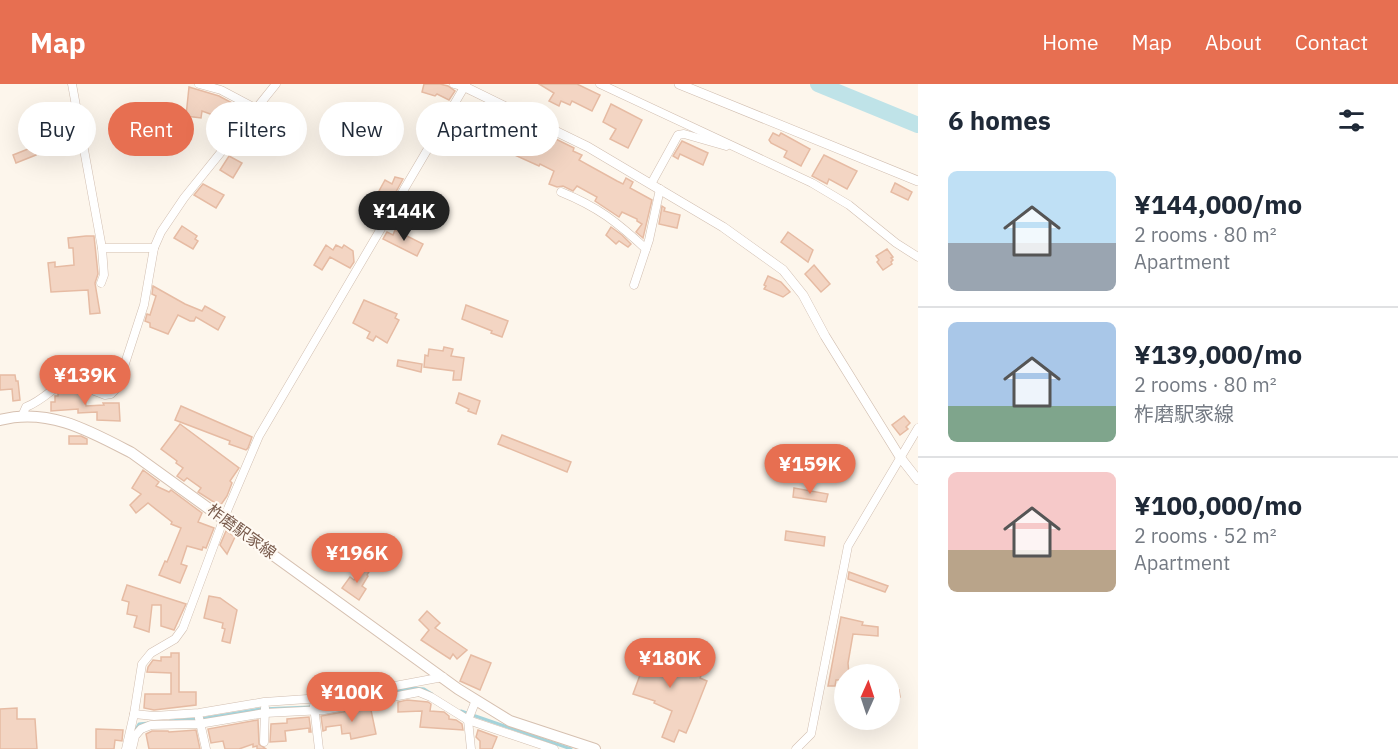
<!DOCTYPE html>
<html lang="en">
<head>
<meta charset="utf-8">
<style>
	:root { --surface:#fff; --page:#f6f6f7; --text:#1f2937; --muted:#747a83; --line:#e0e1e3; --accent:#e76f51 }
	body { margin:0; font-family:"IBM Plex Sans","Noto Sans JP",sans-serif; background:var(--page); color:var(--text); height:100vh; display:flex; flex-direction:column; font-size:22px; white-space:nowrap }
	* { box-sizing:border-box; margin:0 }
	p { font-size:20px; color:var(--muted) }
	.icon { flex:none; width:33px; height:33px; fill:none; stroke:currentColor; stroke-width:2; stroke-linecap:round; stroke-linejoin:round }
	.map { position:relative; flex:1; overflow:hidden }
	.sheet { display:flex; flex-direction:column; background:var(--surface); width:480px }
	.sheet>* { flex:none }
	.banner { position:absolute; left:18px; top:18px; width:570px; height:54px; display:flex; gap:12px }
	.needle { width:39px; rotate:3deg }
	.fabs { position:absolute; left:834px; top:580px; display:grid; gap:12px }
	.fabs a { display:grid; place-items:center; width:66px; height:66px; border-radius:50%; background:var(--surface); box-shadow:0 6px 24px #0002; font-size:30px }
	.price { position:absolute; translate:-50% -51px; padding:0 14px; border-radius:21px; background:var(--accent); color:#fff; font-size:20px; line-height:39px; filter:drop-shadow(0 2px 3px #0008) }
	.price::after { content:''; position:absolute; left:50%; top:36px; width:18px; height:14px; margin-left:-9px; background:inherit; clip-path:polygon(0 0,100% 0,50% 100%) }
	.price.on { background:#222; color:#fff }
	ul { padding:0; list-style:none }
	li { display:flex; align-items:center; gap:18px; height:150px; padding:0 30px }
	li+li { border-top:2px solid var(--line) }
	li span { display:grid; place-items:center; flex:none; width:168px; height:120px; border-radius:9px; color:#555 }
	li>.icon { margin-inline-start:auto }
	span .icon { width:72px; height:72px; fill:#fffc; stroke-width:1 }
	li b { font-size:26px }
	h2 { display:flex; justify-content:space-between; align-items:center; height:72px; padding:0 30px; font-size:26px }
	.chip { padding:0 21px; border-radius:27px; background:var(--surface); box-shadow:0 6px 24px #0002; font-size:21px; line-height:54px }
	.chip.on { background:var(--accent); color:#fff }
	header { display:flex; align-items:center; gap:36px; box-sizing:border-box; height:84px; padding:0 30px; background:var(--accent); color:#fff }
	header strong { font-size:28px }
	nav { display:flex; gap:33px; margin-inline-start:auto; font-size:21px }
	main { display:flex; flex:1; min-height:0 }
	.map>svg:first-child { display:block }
</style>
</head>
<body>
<header>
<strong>Map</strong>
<nav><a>Home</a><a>Map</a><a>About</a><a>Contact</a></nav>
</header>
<main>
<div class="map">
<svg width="918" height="665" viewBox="0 0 918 665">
	<rect width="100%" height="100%" fill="#fdf6ec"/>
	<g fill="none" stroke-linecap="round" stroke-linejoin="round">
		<g stroke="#a5d3da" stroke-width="3">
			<polyline points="316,623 413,604 424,605 432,610"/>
			<polyline points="461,627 571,665"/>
			<polyline points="170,637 206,634 260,625 310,623"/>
			<polyline points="134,649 139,640 149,639"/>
		</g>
		<polyline stroke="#bfe3e8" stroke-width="16" points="818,0 918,41"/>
	</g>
	<g fill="#f3d5c3" stroke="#e6bba3" stroke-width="1.5">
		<polygon points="424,0 440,0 448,2 455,7 449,16 437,10 435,12 422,8"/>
		<polygon points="539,0 577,0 600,11 592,27 572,17 570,21 561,17 559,22 549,17 554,9"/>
		<polygon points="189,3 219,12 247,27 239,36 218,29 216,32 202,27 201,34 186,32"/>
		<polygon points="611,20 642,36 628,64 610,55 616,45 603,38"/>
		<polygon points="471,25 485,31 481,39 501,51 494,64 474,52 469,60 460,56 471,35 467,33"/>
		<polygon points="507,31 574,64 573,67 582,71 579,76 617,97 623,100 626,94 633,98 630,104 652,116 643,154 636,148 642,140 637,137 637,135 622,128 619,133 595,117 597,113 577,102 573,107 563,102 557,103 549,100 554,87 540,80 539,82 510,69 522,45 504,37"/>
		<polygon points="773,49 779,52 781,49 810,65 802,80 801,82 784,73 787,67 771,59 769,56"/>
		<polygon points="682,57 708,69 703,81 680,70 678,75 673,72"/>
		<polygon points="33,63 36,71 16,79 13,71"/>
		<polygon points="824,71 857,87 847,105 829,95 827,100 812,92"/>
		<polygon points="229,72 242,79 233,94 220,86"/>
		<polygon points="395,93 403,95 392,115 379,107 385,96 392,100"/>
		<polygon points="895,99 912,108 908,116 891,108"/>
		<polygon points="203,100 224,111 216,124 194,111"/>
		<polygon points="662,122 665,124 664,127 680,131 677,144 659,140"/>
		<polygon points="182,142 197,152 195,155 198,157 193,165 174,154"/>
		<polygon points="611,143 622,151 631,160 628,163 619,157 616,160 606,151"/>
		<polygon points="395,146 423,160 417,172 383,155 387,148 393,151"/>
		<polygon points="788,148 813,166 808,178 781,158"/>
		<polygon points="86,152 94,152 98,190 95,199 100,229 90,230 88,206 51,208 48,179 55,178 55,183 74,181 73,164 69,164 68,154"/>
		<polygon points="326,161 333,166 336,161 342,164 344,161 353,167 354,178 350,184 330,173 322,186 314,181"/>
		<polygon points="887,165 893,173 891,174 893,176 891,178 892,180 883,186 877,178 879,176 876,172"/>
		<polygon points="814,181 830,200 821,208 805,190"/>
		<polygon points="768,192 781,198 790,208 783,213 764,205 766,202 764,201"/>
		<polygon points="153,202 185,220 202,227 205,222 225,233 218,246 196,233 194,237 190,237 178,231 168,250 150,243 150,239 145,237 147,230 150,231 156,212 152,210"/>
		<polygon points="364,216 397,230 395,234 399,236 387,259 376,252 373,257 367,254 370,248 353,239"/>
		<polygon points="466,221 508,237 502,253 491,249 492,247 462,235"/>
		<polygon points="444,263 453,265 451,272 464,274 461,296 453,296 454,287 424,283 425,271 428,272 429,265 443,267"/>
		<polygon points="398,276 422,280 421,288 397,282"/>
		<polygon points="0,291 15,291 16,297 18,297 20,316 13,317 12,305 0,306"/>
		<polygon points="64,305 73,305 85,310 86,322 104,321 103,319 119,319 120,337 97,336 97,328 78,329 78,325 51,327 51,318 55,318 55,312 58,312 58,309"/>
		<polygon points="459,309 480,317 476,330 468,327 469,325 456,319"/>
		<polygon points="181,322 252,353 248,364 246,366 229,360 230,357 175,336"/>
		<polygon points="904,332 910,339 906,343 908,345 900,351 892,341"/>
		<polygon points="180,340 239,384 230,397 232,399 227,412 220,422 198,408 201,404 187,394 184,397 177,392 183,384 176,379 177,377 161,365"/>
		<polygon points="502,351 571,378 567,388 498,360"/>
		<polygon points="69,352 81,352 87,355 87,360 69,360"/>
		<polygon points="808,362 826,365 825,373 806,371"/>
		<polygon points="143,386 159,398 156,402 169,408 171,406 202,429 198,438 214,444 206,464 203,463 202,466 187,462 181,480 187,482 180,499 159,491 165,477 167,478 181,444 171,440 172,438 148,419 136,429 130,421 141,410 132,404"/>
		<polygon points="794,404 828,410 826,418 793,413"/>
		<polygon points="226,447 235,453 227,470 220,461"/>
		<polygon points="786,447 825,453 824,462 785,456"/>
		<polygon points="363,482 370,486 367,491 368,492 362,502 366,505 359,516 342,504 350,493 354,496"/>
		<polygon points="849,488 888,502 885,508 848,495"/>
		<polygon points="127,501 186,520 174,546 161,542 161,521 152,521 149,548 134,543 137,532 127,530 129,518 122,516"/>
		<polygon points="209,512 220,514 237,526 230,559 222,557 225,545 222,544 223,539 204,534"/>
		<polygon points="427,527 440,539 435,544 467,566 457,575 453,570 450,575 421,556 429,546 419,536"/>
		<polygon points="841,533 863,538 862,541 878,543 878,552 853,550 848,579 849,591 844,591 844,596 836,596 835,602 828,602"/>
		<polygon points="643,563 678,577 677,581 689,586 692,581 704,584 700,594 707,597 692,635 686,649 679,646 674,658 662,653 672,627 654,619 655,617 633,610 640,591 636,589 639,583 635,582"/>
		<polygon points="171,569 179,569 179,608 196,608 196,621 154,626 144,624 145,610 171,610 171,589 147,588 148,583 153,576 161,577 161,573 171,573"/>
		<polygon points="471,571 491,579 480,606 460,597"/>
		<polygon points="894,599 895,606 899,606 900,613 896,614 897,622 890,623 890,600"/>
		<polygon points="407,616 428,618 431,620 430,627 444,628 449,632 449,635 456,636 462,640 463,646 420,643 422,627 398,628 398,618"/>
		<polygon points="17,624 17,635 35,635 37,665 0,665 0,625"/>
		<polygon points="354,626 371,626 376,650 351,655 350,649 342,650 341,641 326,643 326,646 323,647 321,632"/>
		<polygon points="309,633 311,648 309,648 309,644 285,647 286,657 270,658 271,640 287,639 287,635"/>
		<polygon points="258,636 259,660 266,665 257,665 257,662 253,663 253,660 239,665 225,665 223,657 211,659 208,645"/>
		<polygon points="96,645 123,646 122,657 115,656 114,665 96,665"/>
		<polygon points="196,646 200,665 149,665 146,650 152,647 168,647 169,648"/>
		<polygon points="478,646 497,653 492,665 480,665 480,657 476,653"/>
	</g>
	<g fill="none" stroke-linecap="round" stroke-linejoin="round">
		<g stroke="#d1beb0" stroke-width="9">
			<g id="minor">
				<polyline points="72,0 102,164 104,191 101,199"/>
				<polyline points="199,0 221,6 255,24"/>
				<polyline points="454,0 465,3"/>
				<polyline points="600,0 812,99 849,121 896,159 918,173"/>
				<polyline points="651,100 678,51 684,50 726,62"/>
				<path d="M561 108C598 123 617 138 646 165"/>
				<polyline points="102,164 154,164"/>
				<polyline points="634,201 649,156 660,105"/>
				<path d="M22 332 26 323C42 317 52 305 66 296L105 311 111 310 117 304 144 221 154 164 161 148 184 114 276 0"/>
				<polyline points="314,622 319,665"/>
				<polyline points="134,630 154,632 199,629 264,618 336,613 443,593"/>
				<polyline points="199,634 206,665"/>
				<polyline points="264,658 265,624"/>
				<polyline points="126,665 134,630 142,580 151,569 175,555 183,544 224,434 259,352 466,0"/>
				<polyline points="132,665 135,652 141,645 151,641 199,640 265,629 324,626 419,608 431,613 468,636 554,665"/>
				<polyline points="471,665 468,636 476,616"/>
				<polyline points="796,665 811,650 848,462 918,344"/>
			</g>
		</g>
		<g stroke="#d1beb0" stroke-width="10">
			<g id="tertiary">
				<polyline points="679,0 918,97"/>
				<polyline points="465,3 588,63 723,143 783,186 803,211 825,252 900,373 918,396"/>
			</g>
		</g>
		<g stroke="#d6c0b0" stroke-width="12">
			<path id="secondary" d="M0 336C48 323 90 347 132 369L458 605 510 637 595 665"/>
		</g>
		<use href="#minor" stroke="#fff" stroke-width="8"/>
		<use href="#tertiary" stroke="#fff" stroke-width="9"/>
		<use href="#secondary" stroke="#fff" stroke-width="10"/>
	</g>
	<g text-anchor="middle" stroke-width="4.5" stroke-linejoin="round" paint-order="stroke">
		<g font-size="16" fill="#7a5c4d" stroke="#fffaf3">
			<text transform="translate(242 447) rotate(36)" y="6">柞磨駅家線</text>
		</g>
	</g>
</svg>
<div class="fabs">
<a><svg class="needle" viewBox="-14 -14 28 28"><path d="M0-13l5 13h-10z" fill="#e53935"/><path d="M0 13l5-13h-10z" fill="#747a83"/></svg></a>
</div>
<b class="price on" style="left:404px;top:158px">¥144K</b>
<b class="price" style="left:85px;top:322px">¥139K</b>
<b class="price" style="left:810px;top:411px">¥159K</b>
<b class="price" style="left:357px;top:500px">¥196K</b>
<b class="price" style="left:670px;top:605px">¥180K</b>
<b class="price" style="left:352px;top:639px">¥100K</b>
<div class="banner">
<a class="chip">Buy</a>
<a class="chip on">Rent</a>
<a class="chip">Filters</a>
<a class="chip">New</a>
<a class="chip">Apartment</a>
</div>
</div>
<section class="sheet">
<h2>6 homes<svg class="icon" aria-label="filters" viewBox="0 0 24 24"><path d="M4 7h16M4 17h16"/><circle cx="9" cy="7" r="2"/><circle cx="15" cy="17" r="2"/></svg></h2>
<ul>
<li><span style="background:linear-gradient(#bfe0f5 60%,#9aa5b1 0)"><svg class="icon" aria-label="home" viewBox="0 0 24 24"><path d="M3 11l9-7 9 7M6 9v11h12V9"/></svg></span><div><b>¥144,000/mo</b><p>2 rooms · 80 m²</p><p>Apartment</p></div></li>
<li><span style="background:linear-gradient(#a9c7e8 70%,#7fa58c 0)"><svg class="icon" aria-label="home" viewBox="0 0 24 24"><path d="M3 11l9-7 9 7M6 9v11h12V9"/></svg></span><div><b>¥139,000/mo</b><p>2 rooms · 80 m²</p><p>柞磨駅家線</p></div></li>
<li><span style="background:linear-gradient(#f6c9c9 65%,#b9a48a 0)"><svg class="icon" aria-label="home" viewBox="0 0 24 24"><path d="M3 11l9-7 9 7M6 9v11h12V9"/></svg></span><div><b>¥100,000/mo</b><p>2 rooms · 52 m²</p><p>Apartment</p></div></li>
</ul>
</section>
</main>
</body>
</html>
